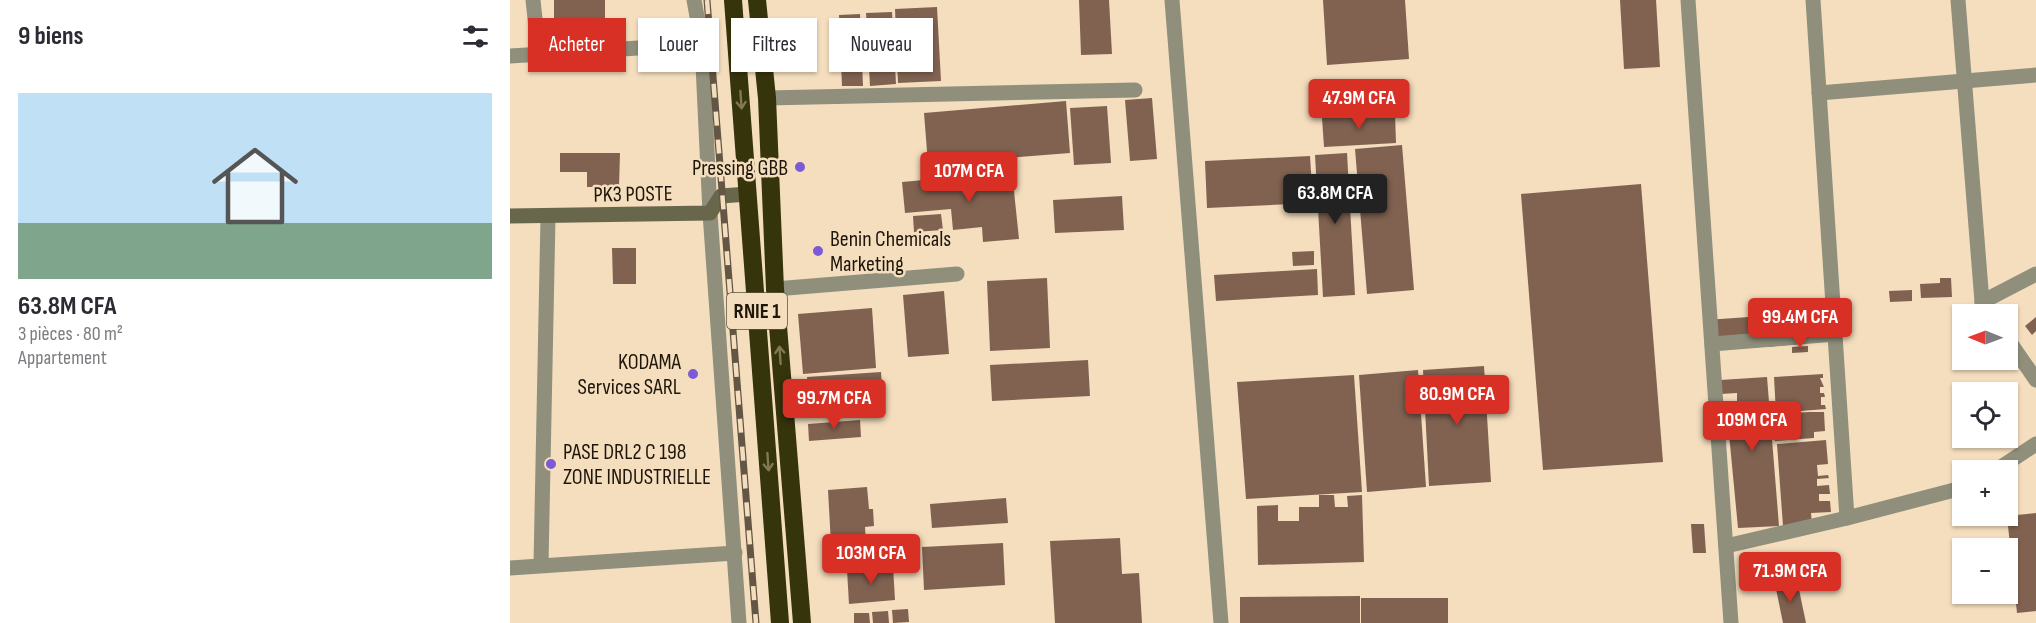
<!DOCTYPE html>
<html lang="fr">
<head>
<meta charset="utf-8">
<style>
	:root { --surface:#fff; --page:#f7f7f7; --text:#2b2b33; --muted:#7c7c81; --line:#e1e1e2; --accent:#d93025 }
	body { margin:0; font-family:"Sofia Sans Condensed",sans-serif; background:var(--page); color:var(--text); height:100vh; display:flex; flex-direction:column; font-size:22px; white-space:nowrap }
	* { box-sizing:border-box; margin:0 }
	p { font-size:20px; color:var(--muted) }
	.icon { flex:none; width:33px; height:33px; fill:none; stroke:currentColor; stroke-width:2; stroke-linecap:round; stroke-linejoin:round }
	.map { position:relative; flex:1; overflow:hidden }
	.side { display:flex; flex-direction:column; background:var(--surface); width:510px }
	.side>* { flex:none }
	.hud { position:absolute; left:18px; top:18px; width:570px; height:54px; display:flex; gap:12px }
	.needle { width:39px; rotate:271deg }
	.fabs { position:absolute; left:1442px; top:304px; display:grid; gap:12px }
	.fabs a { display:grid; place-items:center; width:66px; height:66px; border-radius:0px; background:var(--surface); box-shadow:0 2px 4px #0004; font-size:30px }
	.price { position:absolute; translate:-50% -51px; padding:0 14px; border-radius:6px; background:var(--accent); color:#fff; font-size:20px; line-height:39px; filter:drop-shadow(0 2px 3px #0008) }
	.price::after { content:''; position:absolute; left:50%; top:36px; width:18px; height:14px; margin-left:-9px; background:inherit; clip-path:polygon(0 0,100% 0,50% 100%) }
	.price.on { background:#222; color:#fff }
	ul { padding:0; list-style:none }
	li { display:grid; align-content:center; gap:12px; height:318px; padding:0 18px }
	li+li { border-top:2px solid var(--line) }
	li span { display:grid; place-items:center; height:186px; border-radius:0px; color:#555 }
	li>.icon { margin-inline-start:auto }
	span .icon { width:108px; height:108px; fill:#fffc; stroke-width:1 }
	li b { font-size:26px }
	h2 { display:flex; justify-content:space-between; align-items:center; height:72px; padding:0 18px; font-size:26px }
	.chip { padding:0 21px; border-radius:0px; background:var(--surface); box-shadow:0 2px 4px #0004; font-size:21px; line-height:54px }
	.chip.on { background:var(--accent); color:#fff }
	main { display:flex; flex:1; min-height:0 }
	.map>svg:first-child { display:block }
</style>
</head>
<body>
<main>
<section class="side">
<h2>9 biens<svg class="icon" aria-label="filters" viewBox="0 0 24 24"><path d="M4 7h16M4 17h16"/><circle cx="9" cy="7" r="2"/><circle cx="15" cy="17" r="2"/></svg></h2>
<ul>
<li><span style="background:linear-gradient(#bfe0f5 70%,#7fa58c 0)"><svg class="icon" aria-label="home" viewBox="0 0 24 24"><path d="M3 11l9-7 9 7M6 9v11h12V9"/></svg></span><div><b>63.8M CFA</b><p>3 pièces · 80 m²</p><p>Appartement</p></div></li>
</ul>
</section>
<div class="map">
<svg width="1526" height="623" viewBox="0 0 1526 623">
	<rect width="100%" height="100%" fill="#f4debe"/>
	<g fill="#816251">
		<rect x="44" y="0" width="51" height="18"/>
		<polygon points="569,0 599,0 602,54 571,55"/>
		<polygon points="813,0 895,0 899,59 817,65"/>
		<polygon points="1110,0 1146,0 1150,67 1114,69"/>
		<polygon points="427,7 431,81 388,83 385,9"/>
		<polygon points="382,12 386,84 360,86 356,13"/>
		<polygon points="350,14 353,86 332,86 329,15"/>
		<polygon points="642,98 647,159 620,161 615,100"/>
		<polygon points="556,101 560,153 418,164 414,113"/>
		<polygon points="597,106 601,163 564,165 560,108"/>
		<polygon points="885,114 886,143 814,147 812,118"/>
		<polygon points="892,145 904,290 857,294 845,149"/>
		<polygon points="50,153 110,153 109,187 77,187 77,172 50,172"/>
		<polygon points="837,153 845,295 813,297 805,155"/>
		<polygon points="800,156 803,203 697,208 695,161"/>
		<polygon points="502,172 509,239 473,242 472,227 443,230 441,209 395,213 392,182"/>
		<polygon points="1131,184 1153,462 1033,470 1011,194"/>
		<polygon points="612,196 614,230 545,233 543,200"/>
		<polygon points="431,214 433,230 404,232 403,216"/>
		<polygon points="102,248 126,248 126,284 103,284"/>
		<polygon points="804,251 804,265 783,266 782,252"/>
		<polygon points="807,269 808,295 706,301 704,275"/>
		<polygon points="537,278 540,348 480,351 477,281"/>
		<polygon points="1430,278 1441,278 1442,297 1411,298 1410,284 1430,283"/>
		<polygon points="1402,290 1402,301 1380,302 1379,291"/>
		<polygon points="434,291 439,354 398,357 393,295"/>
		<polygon points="362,308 366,368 293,374 288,314"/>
		<polygon points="1253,316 1254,341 1197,345 1196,320"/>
		<polygon points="1526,317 1526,331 1522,335 1515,326"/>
		<polygon points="1287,321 1289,344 1258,347 1257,323"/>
		<polygon points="1298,346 1298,352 1282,353 1282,347"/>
		<polygon points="578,360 580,396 482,401 480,365"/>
		<polygon points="974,366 981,482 919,486 913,370"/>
		<polygon points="908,370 916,487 857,492 849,375"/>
		<polygon points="371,372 373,399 299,404 297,377"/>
		<polygon points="1313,374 1313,378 1310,378 1314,387 1310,387 1310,393 1314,393 1315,397 1311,397 1311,405 1315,405 1316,409 1266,413 1264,377"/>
		<polygon points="844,375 852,492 736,499 727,382"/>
		<polygon points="1257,377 1269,526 1228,528 1219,434 1229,434 1229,428 1214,429 1212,402 1227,401 1227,393 1211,394 1210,380"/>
		<polygon points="1299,412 1314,412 1315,431 1304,432 1304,438 1265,441 1264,414"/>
		<polygon points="350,420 351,437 299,441 298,424"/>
		<polygon points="1316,440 1318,464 1307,465 1308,476 1318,475 1319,478 1307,479 1307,486 1319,485 1320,494 1309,494 1309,501 1320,501 1321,512 1301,513 1302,524 1273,526 1267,444"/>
		<polygon points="357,487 359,509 363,509 364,526 355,527 356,542 321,544 318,490"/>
		<polygon points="809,495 824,495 825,507 838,507 837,496 852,495 854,562 748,565 747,506 768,505 768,521 789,521 789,507 809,507"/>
		<polygon points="496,498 498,523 422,528 420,504"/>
		<polygon points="1526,513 1526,611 1507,613 1497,516"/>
		<polygon points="1181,524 1194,524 1196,553 1183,553"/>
		<polygon points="610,538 612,574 629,573 632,623 545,623 540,541"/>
		<polygon points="493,543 495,585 414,590 412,547"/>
		<polygon points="383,566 385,600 339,604 337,570"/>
		<polygon points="1287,580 1296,623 1273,623 1265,584"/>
		<polygon points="850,596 850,623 730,623 730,597"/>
		<rect x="851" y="598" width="87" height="25"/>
		<polygon points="398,609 399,622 383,623 382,610"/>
		<polygon points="378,611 379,623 363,623 362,612"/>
		<polygon points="344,613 359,613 360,623 344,623"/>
	</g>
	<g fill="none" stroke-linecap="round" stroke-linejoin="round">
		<g stroke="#8f8f7c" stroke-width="15">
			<polyline points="23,0 29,56"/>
			<polyline points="184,0 192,44 200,213 229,623"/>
			<polyline points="662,0 711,623"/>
			<polyline points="1178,0 1221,623"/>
			<polyline points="1303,0 1337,518"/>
			<polyline points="1448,0 1472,302 1481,315"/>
			<polyline points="0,56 192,44"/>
			<polyline points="1309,93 1526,75"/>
			<polyline points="257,98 625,90"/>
			<polyline points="265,289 447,274"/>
			<polyline points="1472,302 1526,274"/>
			<polyline points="1497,338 1526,380"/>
			<polyline points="1202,344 1325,334"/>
			<polyline points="1485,471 1526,444"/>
			<polyline points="1216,546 1337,518 1452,488"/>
			<polyline points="31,564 38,217"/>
			<polyline points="0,568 225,553"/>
		</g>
		<polyline stroke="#68674c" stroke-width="15" points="0,216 200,213 211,196 238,194"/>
		<g stroke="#36340b" stroke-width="18">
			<polyline points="223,0 270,623"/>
			<polyline points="247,0 257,98 265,289 292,623"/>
		</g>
		<g stroke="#635644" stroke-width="7">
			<polyline id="rail" points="197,0 246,623"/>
		</g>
		<use href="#rail" stroke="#f4debe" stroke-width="4.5" stroke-dasharray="14" stroke-linecap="butt"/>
	</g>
	<defs><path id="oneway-shaft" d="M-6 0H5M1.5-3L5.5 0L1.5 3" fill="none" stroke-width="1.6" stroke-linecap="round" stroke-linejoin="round" transform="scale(1.5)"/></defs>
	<g stroke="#827853">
		<use href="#oneway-shaft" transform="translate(231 100) rotate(86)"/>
		<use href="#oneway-shaft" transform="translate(270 355) rotate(-94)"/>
		<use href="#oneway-shaft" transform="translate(258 462) rotate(86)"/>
	</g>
	<g fill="#7d5ad5" stroke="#f4debe" stroke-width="2">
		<circle cx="290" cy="167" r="6"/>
		<circle cx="308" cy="251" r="6"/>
		<circle cx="183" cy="374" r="6"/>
		<circle cx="41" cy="464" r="6"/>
	</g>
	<g text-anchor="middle" stroke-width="5" stroke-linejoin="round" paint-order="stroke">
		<rect fill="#f4debe" stroke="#5e5240" stroke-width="1.5" x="217" y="293" width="60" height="36" rx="4.5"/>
		<g font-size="21" font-weight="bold" fill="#1e160a">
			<text x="247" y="318">RNIE 1</text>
		</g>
		<g font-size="22" fill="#1e160a" stroke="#f4debe" text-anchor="end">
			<text x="278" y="175">Pressing GBB</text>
			<text x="320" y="246" text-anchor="start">Benin Chemicals<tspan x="320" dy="25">Marketing</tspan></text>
			<text x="171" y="369">KODAMA<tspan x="171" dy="25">Services SARL</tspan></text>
			<text x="53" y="459" text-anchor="start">PASE DRL2 C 198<tspan x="53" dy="25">ZONE INDUSTRIELLE</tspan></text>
		</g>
		<g font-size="22" fill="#1e160a" stroke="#f4debe">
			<text transform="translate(123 193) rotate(-1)" y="8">PK3 POSTE</text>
		</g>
	</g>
</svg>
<div class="fabs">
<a><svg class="needle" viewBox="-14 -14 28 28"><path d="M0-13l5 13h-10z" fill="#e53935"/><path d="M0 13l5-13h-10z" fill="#7c7c81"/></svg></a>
<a><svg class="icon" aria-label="locate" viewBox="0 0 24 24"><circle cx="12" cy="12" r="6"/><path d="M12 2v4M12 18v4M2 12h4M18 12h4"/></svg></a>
<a>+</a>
<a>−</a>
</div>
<b class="price" style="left:849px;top:130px">47.9M CFA</b>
<b class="price" style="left:459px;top:203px">107M CFA</b>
<b class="price on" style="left:825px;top:225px">63.8M CFA</b>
<b class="price" style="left:1290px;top:349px">99.4M CFA</b>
<b class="price" style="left:947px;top:426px">80.9M CFA</b>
<b class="price" style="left:324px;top:430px">99.7M CFA</b>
<b class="price" style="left:1242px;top:452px">109M CFA</b>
<b class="price" style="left:361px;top:585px">103M CFA</b>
<b class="price" style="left:1280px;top:603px">71.9M CFA</b>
<div class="hud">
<a class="chip on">Acheter</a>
<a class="chip">Louer</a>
<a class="chip">Filtres</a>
<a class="chip">Nouveau</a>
</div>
</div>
</main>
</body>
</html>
